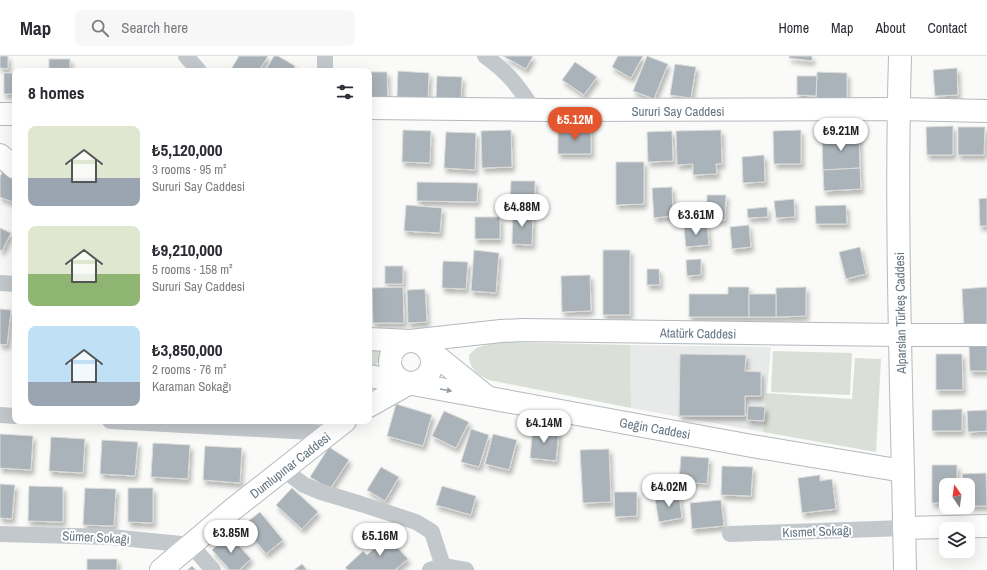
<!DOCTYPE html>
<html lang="en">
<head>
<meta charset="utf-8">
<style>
	:root { --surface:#fff; --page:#f7f7f7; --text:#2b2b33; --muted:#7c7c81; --line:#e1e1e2; --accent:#e4572e }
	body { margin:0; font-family:"Archivo Narrow",sans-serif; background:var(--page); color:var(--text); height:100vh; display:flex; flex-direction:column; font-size:15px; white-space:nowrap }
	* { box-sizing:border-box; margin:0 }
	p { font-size:13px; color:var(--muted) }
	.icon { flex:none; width:22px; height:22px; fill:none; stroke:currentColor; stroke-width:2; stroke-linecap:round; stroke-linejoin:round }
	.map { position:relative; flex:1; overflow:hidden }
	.sheet { position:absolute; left:12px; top:12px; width:360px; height:356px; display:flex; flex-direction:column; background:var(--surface); border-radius:8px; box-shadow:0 4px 16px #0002 }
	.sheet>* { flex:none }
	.needle { width:26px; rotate:347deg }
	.buttons { position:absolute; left:939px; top:422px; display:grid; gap:8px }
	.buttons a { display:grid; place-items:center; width:36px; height:36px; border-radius:8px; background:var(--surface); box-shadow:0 4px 16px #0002; font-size:20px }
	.price { position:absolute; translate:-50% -34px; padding:0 9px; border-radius:14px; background:#fff; color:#222; font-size:13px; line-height:26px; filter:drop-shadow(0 1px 2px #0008) }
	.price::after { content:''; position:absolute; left:50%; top:24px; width:12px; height:9px; margin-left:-6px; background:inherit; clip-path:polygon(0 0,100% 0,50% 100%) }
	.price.on { background:var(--accent); color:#fff }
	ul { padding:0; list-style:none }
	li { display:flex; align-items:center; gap:12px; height:100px; padding:0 16px }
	li span { display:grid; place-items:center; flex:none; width:112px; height:80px; border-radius:8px; color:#555 }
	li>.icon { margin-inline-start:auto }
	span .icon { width:48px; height:48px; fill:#fffc; stroke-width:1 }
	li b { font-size:17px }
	h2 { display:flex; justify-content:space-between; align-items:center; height:48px; padding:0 16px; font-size:17px }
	header { display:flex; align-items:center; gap:24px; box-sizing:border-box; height:56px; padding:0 20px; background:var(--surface); border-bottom:1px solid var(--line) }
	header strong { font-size:19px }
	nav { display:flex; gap:22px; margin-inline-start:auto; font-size:14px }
	.search { width:280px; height:36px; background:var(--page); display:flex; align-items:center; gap:10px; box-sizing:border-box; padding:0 14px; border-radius:8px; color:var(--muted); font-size:15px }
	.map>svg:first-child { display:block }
</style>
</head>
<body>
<header>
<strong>Map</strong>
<div class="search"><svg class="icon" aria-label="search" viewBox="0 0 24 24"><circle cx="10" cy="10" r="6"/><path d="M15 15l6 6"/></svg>Search here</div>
<nav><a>Home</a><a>Map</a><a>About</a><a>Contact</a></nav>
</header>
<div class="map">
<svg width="987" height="514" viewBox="0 0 987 514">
	<defs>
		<filter id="shadow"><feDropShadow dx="2.5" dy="4.5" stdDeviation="2" flood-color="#0004"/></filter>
	</defs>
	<rect width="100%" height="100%" fill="#fafaf8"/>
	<polygon fill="#e8e9e9" points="630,289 771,291 763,376 631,352"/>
	<g fill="#dadfd7">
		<path d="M506 286 630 289 631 352 489 324C478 319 469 313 469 299L476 292 494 287Z"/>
		<polygon points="369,289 384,289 374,316 369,315"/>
		<polygon points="773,295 852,297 850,339 771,336"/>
		<polygon points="855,302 881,303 876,396 763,376 766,337 852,343"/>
	</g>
	<g fill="#aab3b9" stroke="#dcdcda" filter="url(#shadow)">
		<polygon points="0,0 8,0 8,13 0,12"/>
		<polygon points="239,0 268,0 259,15 230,15"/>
		<polygon points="274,0 278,0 295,10 293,15 265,15"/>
		<polygon points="503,0 533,0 526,13"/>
		<polygon points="618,0 643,0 631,22 612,11"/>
		<polygon points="647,0 668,8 654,43 633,35"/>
		<polygon points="789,0 812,0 812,5 789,2"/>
		<rect x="49" y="3" width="21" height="12"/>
		<polygon points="575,6 597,21 584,39 562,24"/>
		<polygon points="675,8 696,11 691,42 670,39"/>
		<polygon points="957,12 958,39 935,40 933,14"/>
		<polygon points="398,15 429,17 428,42 397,41"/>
		<polygon points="369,16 387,16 388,44 369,45"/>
		<polygon points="817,16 847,17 847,43 816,43"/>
		<rect x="4" y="17" width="11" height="21"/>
		<polygon points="437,20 462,21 461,44 436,43"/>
		<polygon points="797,20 817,20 816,40 797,39"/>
		<polygon points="953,70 953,99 927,99 926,71"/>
		<polygon points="591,71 591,98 558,98 558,72"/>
		<polygon points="958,71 985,71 984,99 958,99"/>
		<polygon points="403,74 431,75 430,107 402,106"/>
		<polygon points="511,74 512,111 482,112 481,75"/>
		<polygon points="721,74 722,108 716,108 717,118 693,119 693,108 677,109 676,75"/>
		<polygon points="801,74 801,108 774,108 773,75"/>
		<polygon points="672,75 673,105 648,106 647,76"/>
		<polygon points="446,76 476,77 475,114 444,112"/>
		<polygon points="859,78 860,112 823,114 822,80"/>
		<polygon points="764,99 765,126 743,127 742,101"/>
		<polygon points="616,106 644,106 644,148 616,149"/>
		<polygon points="860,112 861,133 824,135 823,114"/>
		<polygon points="3,114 15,118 15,147 0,141 0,121"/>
		<polygon points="511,125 535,125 535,151 510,151"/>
		<polygon points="417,126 478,127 477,146 417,145"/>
		<polygon points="672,131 673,160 654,162 652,132"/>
		<polygon points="707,139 726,139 725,164 707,163"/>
		<polygon points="987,142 987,170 980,170 979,143"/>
		<polygon points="794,143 795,161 776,162 774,145"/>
		<polygon points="406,149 442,152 440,177 404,175"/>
		<polygon points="846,149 847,168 816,168 815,150"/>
		<polygon points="767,151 768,161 748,162 747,153"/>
		<polygon points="513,155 533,156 532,189 512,188"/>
		<rect x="475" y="161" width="25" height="22"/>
		<polygon points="707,169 709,189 686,191 684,171"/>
		<polygon points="749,169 751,191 732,193 730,171"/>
		<polygon points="0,172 11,177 2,195 0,194"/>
		<polygon points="860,191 866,218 846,223 839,196"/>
		<polygon points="474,194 499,197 496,237 471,235"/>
		<rect x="603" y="194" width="27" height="65"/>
		<polygon points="701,203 701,219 687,220 686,204"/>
		<polygon points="443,205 468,206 466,233 442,232"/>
		<rect x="385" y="210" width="18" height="18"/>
		<polygon points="647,213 659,213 660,229 647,229"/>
		<polygon points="590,219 591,255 562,256 561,220"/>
		<polygon points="403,231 404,267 373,267 372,232"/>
		<polygon points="728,231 749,231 749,261 689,261 689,238 728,238"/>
		<polygon points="806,231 806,260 776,261 776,232"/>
		<polygon points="987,231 987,269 964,271 962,233"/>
		<polygon points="425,233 427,266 408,267 407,234"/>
		<rect x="749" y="238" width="27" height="23"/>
		<polygon points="0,253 11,254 7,289 0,288"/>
		<polygon points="969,290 987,290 987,315 970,315"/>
		<polygon points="680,298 746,299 745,315 761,316 761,340 745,340 745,360 679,360"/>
		<polygon points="936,298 962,298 963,334 936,334"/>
		<polygon points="396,348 432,359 423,390 387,380"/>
		<polygon points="748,350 765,351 764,365 747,364"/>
		<polygon points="962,353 962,375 932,375 932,354"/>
		<polygon points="987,354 987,375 968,376 967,355"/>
		<polygon points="444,355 469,366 456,392 432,380"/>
		<polygon points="533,372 559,375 556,405 530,402"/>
		<polygon points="471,373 489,379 479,411 461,406"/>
		<polygon points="0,378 33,380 31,414 0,412"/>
		<polygon points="493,378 517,384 509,414 485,408"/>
		<polygon points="51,381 85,383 83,417 49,415"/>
		<polygon points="102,384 138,386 135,420 100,418"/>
		<polygon points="153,387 190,389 188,423 151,421"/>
		<polygon points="205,390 242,392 240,427 203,424"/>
		<polygon points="329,391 349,404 330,433 310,421"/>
		<polygon points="609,393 611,446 583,447 580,394"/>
		<polygon points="681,400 709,402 707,428 679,425"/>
		<polygon points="932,409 957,409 957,429 946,429 946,447 932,447"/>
		<polygon points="722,410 753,411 751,440 721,439"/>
		<polygon points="381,411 399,421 385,445 367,434"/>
		<polygon points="986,417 987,450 968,450 968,429 963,429 962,418"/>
		<polygon points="820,419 820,425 832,423 836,453 802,457 798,422"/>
		<polygon points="0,428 15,429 12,463 0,462"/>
		<polygon points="29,430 63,431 63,466 28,465"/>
		<polygon points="442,430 476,440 471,459 436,449"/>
		<polygon points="85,432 116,433 114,470 83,469"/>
		<polygon points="128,432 153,432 153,467 128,466"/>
		<polygon points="292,432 318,456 302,473 276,449"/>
		<polygon points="614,436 637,436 637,460 615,461"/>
		<polygon points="679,439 682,462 659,466 655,443"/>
		<polygon points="721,444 724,470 692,473 690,447"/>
		<polygon points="260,456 283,484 266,498 243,469"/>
		<polygon points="384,477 408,503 395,514 348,514 345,512 363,495 367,499 378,489 374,486"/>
		<polygon points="229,479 251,503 239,514 230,514 212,494"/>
		<rect x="87" y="503" width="30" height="11"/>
		<polygon points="302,508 307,514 294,514"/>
		<polygon points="192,510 196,514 187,514"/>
	</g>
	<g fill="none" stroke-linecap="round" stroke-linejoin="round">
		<g stroke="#b3babf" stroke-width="24">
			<g id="secondary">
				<path d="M900 0C895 171 902 343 905 514"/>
				<polyline points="369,52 547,54 899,53 987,55"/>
				<polyline points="0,58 15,58"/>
				<polyline points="0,99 15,112"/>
				<polyline points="369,283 410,285 501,275 524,274 900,279 987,279"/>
				<circle cx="411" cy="306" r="21"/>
				<polyline points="429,294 486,340"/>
				<polyline points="369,320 752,390 903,415"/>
				<polyline points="369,350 408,328"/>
				<polyline points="904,472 987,470"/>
				<polyline points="161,514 232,454 345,365"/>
			</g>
		</g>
		<g stroke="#c3c8cc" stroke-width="16">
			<polyline points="186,0 199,15"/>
			<polyline points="325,0 325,15"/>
			<path d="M485 0C509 17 518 30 534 54"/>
			<polyline points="0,227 15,228"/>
			<polyline points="0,359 15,360"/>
			<polyline points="110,365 330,377"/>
			<polyline points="284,414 304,429 321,436 361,448 416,466 426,472 432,476 443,510"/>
			<polyline points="0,478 111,481 191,489 213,514"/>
			<polyline points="730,478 904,472"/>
			<polyline points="430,514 443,510 466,514"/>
		</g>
		<use href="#secondary" stroke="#fff" stroke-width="22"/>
	</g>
	<defs><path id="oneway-solid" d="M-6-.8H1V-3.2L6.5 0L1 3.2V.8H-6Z"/></defs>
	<use fill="#939fa8" href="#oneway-solid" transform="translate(446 334) rotate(10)"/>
	<g text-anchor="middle" stroke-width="4" stroke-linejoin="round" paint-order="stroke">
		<g font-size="13" fill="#657683" stroke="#fff">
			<text x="678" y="60">Sururi Say Caddesi</text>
			<text transform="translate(900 257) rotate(-91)" y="5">Alparslan Türkeş Caddesi</text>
			<text transform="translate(698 277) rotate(1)" y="5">Atatürk Caddesi</text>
			<text transform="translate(655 372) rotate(10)" y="5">Geğin Caddesi</text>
			<text transform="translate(290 409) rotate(-38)" y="5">Dumlupınar Caddesi</text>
			<text transform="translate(817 475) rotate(-2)" y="5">Kısmet Sokağı</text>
			<text transform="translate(96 481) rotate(3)" y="5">Sümer Sokağı</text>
		</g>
	</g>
</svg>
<div class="buttons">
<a><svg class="needle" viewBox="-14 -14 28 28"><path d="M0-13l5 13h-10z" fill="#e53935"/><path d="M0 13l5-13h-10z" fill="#7c7c81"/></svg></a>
<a><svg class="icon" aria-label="layers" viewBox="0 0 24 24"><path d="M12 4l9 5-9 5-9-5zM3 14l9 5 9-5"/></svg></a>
</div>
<b class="price on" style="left:575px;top:85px">₺5.12M</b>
<b class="price" style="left:841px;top:96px">₺9.21M</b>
<b class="price" style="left:522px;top:172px">₺4.88M</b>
<b class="price" style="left:696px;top:180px">₺3.61M</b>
<b class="price" style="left:544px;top:388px">₺4.14M</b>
<b class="price" style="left:669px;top:452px">₺4.02M</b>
<b class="price" style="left:231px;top:498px">₺3.85M</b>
<b class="price" style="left:380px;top:501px">₺5.16M</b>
<section class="sheet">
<h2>8 homes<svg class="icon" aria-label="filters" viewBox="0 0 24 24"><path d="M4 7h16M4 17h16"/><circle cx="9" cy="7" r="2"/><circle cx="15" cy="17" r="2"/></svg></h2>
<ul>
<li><span style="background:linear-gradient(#dfe7d0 65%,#9aa5b1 0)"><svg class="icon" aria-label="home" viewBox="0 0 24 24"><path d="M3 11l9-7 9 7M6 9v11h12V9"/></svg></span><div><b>₺5,120,000</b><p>3 rooms · 95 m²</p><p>Sururi Say Caddesi</p></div></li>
<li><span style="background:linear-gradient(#dfe7d0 60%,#8fb573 0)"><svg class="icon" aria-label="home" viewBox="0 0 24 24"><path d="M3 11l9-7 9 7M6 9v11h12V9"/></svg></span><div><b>₺9,210,000</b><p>5 rooms · 158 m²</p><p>Sururi Say Caddesi</p></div></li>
<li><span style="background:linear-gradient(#bfe0f5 70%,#9aa5b1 0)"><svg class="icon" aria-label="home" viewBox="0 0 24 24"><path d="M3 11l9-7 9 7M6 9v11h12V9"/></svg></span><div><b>₺3,850,000</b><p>2 rooms · 76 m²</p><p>Karaman Sokağı</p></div></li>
</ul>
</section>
</div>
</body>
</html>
